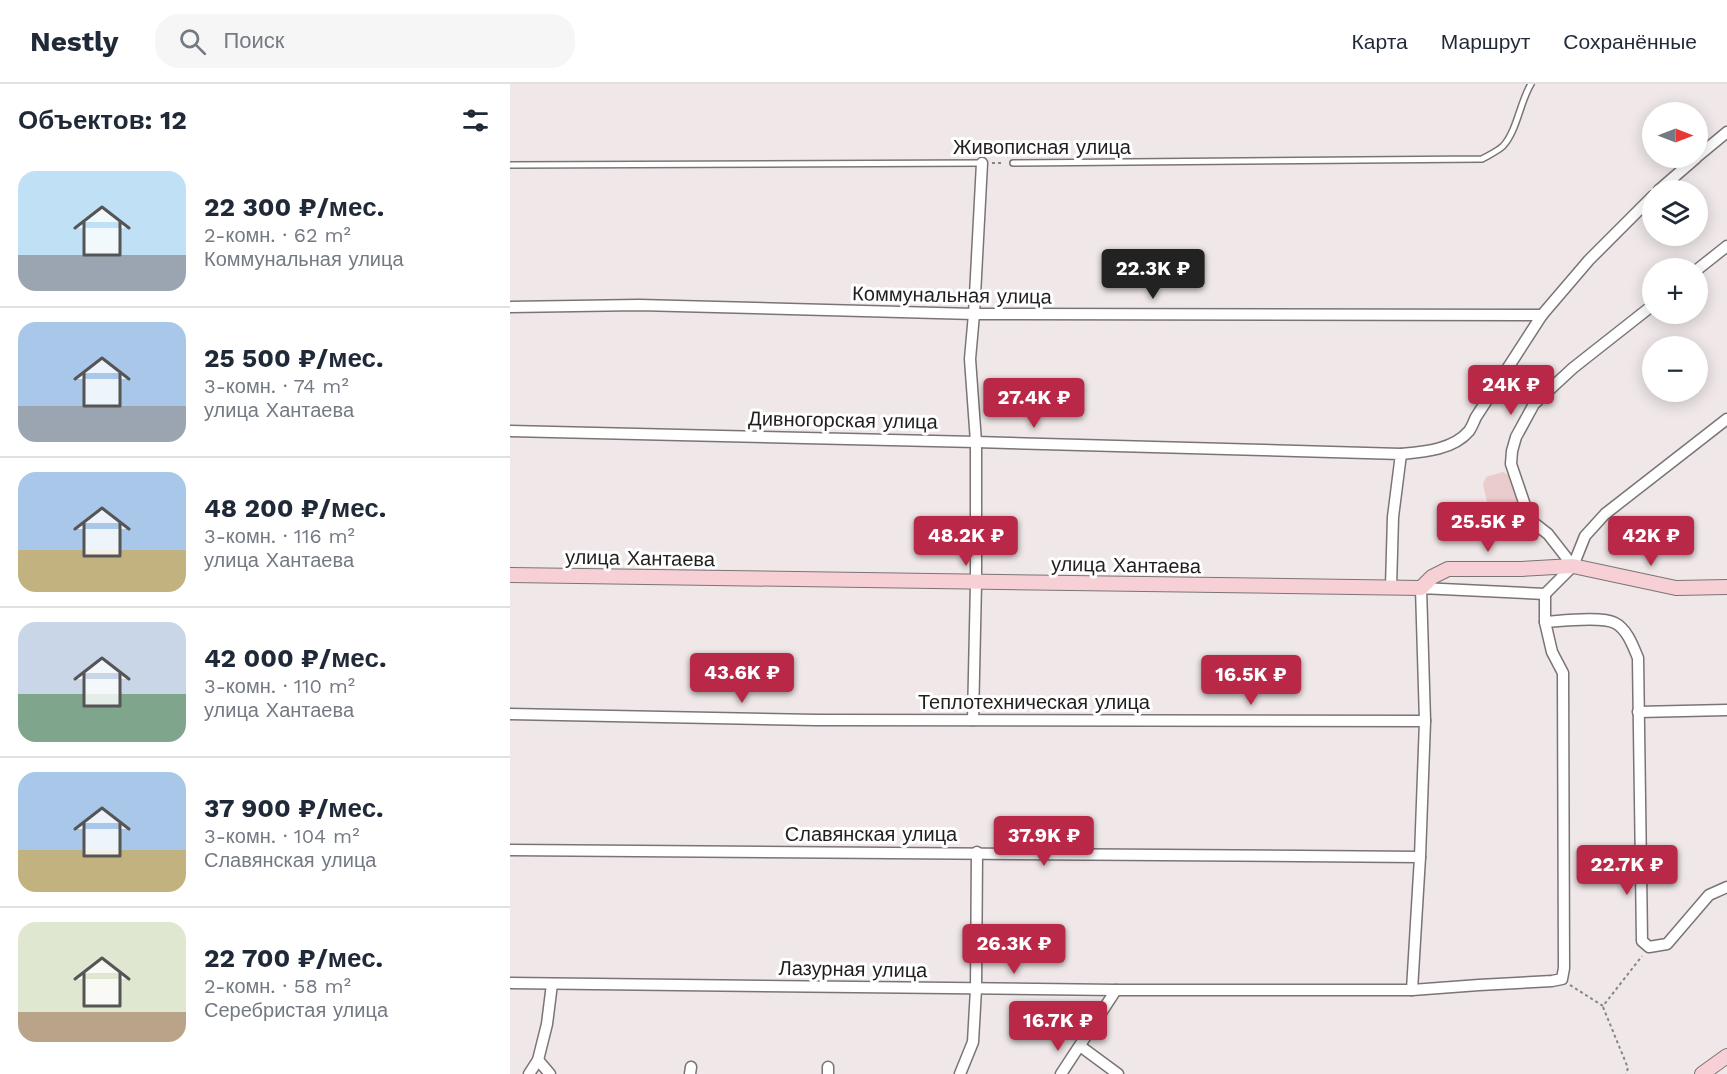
<!DOCTYPE html>
<html lang="ru">
<head>
<meta charset="utf-8">
<style>
	:root { --surface:#fff; --page:#f6f6f7; --text:#1f2937; --muted:#747a83; --line:#e0e1e3; --accent:#ba2848 }
	body { margin:0; font-family:"Work Sans",sans-serif; background:var(--page); color:var(--text); height:100vh; display:flex; flex-direction:column; font-size:22px; white-space:nowrap }
	* { box-sizing:border-box; margin:0 }
	p { font-size:20px; color:var(--muted) }
	.icon { flex:none; width:33px; height:33px; fill:none; stroke:currentColor; stroke-width:2; stroke-linecap:round; stroke-linejoin:round }
	.map { position:relative; flex:1; overflow:hidden }
	.side { display:flex; flex-direction:column; background:var(--surface); width:510px }
	.side>* { flex:none }
	.needle { width:39px; rotate:90deg }
	.controls { position:absolute; left:1132px; top:18px; display:grid; gap:12px }
	.controls a { display:grid; place-items:center; width:66px; height:66px; border-radius:50%; background:var(--surface); box-shadow:0 3px 15px #0003; font-size:30px }
	.price { position:absolute; translate:-50% -51px; padding:0 14px; border-radius:6px; background:var(--accent); color:#fff; font-size:20px; line-height:39px; filter:drop-shadow(0 2px 3px #0008) }
	.price::after { content:''; position:absolute; left:50%; top:36px; width:18px; height:14px; margin-left:-9px; background:inherit; clip-path:polygon(0 0,100% 0,50% 100%) }
	.price.on { background:#222; color:#fff }
	ul { padding:0; list-style:none }
	li { display:flex; align-items:center; gap:18px; height:150px; padding:0 18px }
	li+li { border-top:2px solid var(--line) }
	li span { display:grid; place-items:center; flex:none; width:168px; height:120px; border-radius:18px; color:#555 }
	li>.icon { margin-inline-start:auto }
	span .icon { width:72px; height:72px; fill:#fffc; stroke-width:1 }
	li b { font-size:26px }
	h2 { display:flex; justify-content:space-between; align-items:center; height:72px; padding:0 18px; font-size:26px }
	header { display:flex; align-items:center; gap:36px; box-sizing:border-box; height:84px; padding:0 30px; background:var(--surface); border-bottom:2px solid var(--line) }
	header strong { font-size:28px }
	nav { display:flex; gap:33px; margin-inline-start:auto; font-size:21px }
	.search { width:420px; height:54px; background:var(--page); display:flex; align-items:center; gap:15px; box-sizing:border-box; padding:0 21px; border-radius:24px; color:var(--muted); font-size:22px }
	main { display:flex; flex:1; min-height:0 }
	.map>svg:first-child { display:block }
</style>
</head>
<body>
<header>
<strong>Nestly</strong>
<div class="search"><svg class="icon" aria-label="search" viewBox="0 0 24 24"><circle cx="10" cy="10" r="6"/><path d="M15 15l6 6"/></svg>Поиск</div>
<nav><a>Карта</a><a>Маршрут</a><a>Сохранённые</a></nav>
</header>
<main>
<section class="side">
<h2>Объектов: 12<svg class="icon" aria-label="filters" viewBox="0 0 24 24"><path d="M4 7h16M4 17h16"/><circle cx="9" cy="7" r="2"/><circle cx="15" cy="17" r="2"/></svg></h2>
<ul>
<li><span style="background:linear-gradient(#bfe0f5 70%,#9aa5b1 0)"><svg class="icon" aria-label="home" viewBox="0 0 24 24"><path d="M3 11l9-7 9 7M6 9v11h12V9"/></svg></span><div><b>22 300 ₽/мес.</b><p>2-комн. · 62 m²</p><p>Коммунальная улица</p></div></li>
<li><span style="background:linear-gradient(#a9c7e8 70%,#9aa5b1 0)"><svg class="icon" aria-label="home" viewBox="0 0 24 24"><path d="M3 11l9-7 9 7M6 9v11h12V9"/></svg></span><div><b>25 500 ₽/мес.</b><p>3-комн. · 74 m²</p><p>улица Хантаева</p></div></li>
<li><span style="background:linear-gradient(#a9c7e8 65%,#c2b280 0)"><svg class="icon" aria-label="home" viewBox="0 0 24 24"><path d="M3 11l9-7 9 7M6 9v11h12V9"/></svg></span><div><b>48 200 ₽/мес.</b><p>3-комн. · 116 m²</p><p>улица Хантаева</p></div></li>
<li><span style="background:linear-gradient(#c9d6e8 60%,#7fa58c 0)"><svg class="icon" aria-label="home" viewBox="0 0 24 24"><path d="M3 11l9-7 9 7M6 9v11h12V9"/></svg></span><div><b>42 000 ₽/мес.</b><p>3-комн. · 110 m²</p><p>улица Хантаева</p></div></li>
<li><span style="background:linear-gradient(#a9c7e8 65%,#c2b280 0)"><svg class="icon" aria-label="home" viewBox="0 0 24 24"><path d="M3 11l9-7 9 7M6 9v11h12V9"/></svg></span><div><b>37 900 ₽/мес.</b><p>3-комн. · 104 m²</p><p>Славянская улица</p></div></li>
<li><span style="background:linear-gradient(#dfe7d0 75%,#b9a48a 0)"><svg class="icon" aria-label="home" viewBox="0 0 24 24"><path d="M3 11l9-7 9 7M6 9v11h12V9"/></svg></span><div><b>22 700 ₽/мес.</b><p>2-комн. · 58 m²</p><p>Серебристая улица</p></div></li>
</ul>
</section>
<div class="map">
<svg width="1217" height="990" viewBox="0 0 1217 990">
	<rect width="100%" height="100%" fill="#efe7e8"/>
	<polygon fill="#eacccd" points="993,388 1001,393 1013,442 1008,450 989,452 983,445 973,400 976,393"/>
	<g fill="none" stroke-linecap="round" stroke-linejoin="round">
		<g stroke="#7b7475" stroke-width="8">
			<g id="lane">
				<path d="M503 79 972 75C979 71 988 67 993 62 1007 47 1010 18 1021 0"/>
				<polyline points="0,81 472,79"/>
			</g>
		</g>
		<g stroke="#7b7475" stroke-width="13">
			<g id="street">
				<polyline points="1188,72 1217,48"/>
				<polyline points="1149,106 1186,74"/>
				<polyline points="1188,185 1217,162"/>
				<path d="M0 223 129 221 464 230 1032 231 966 333C964 337 962 343 959 347 943 366 913 368 891 370"/>
				<polyline points="1032,231 1079,176 1143,112"/>
				<polyline points="0,347 466,358 891,370 883,433 881,503"/>
				<polyline points="1063,482 1038,450 1020,436 1001,380 1002,367 1006,353 1024,320 1063,284 1143,221"/>
				<path d="M1035 538C1051 537 1092 532 1105 539 1117 545 1123 562 1128 574L1132 857 1139 863 1157 860 1199 811 1217 803"/>
				<polyline points="1128,628 1217,626"/>
				<polyline points="0,630 306,636 915,637 911,504 1035,510 1063,482 1075,452 1095,430 1217,335"/>
				<polyline points="463,636 466,499 466,358 460,275 464,230 472,79"/>
				<polyline points="0,766 910,773 915,637"/>
				<polyline points="0,899 606,906 902,906 910,773"/>
				<polyline points="902,906 969,901 1042,897 1052,895 1054,884 1053,589 1042,568 1035,538 1035,510"/>
				<polyline points="570,962 608,990"/>
				<polyline points="28,976 40,990"/>
				<polyline points="318,983 318,990"/>
				<polyline points="19,990 28,976 37,940 42,900"/>
				<polyline points="180,990 181,983"/>
				<polyline points="450,990 463,958 466,905 467,768"/>
				<polyline points="551,990 606,906"/>
			</g>
		</g>
		<g stroke="#7b7475" stroke-width="16">
			<g id="secondary">
				<polyline points="0,491 911,504 922,493 938,485 1011,485 1063,482 1166,504 1217,503"/>
				<polyline points="1192,990 1217,972"/>
			</g>
		</g>
		<g stroke="#8a8585" stroke-width="2" stroke-dasharray="3 3" stroke-linecap="butt">
			<polyline points="482,79 494,79"/>
			<polyline points="1060,901 1093,922 1132,872"/>
			<polyline points="1093,923 1118,984 1116,990"/>
		</g>
		<use href="#lane" stroke="#fff" stroke-width="5"/>
		<use href="#street" stroke="#fff" stroke-width="10"/>
		<use href="#secondary" stroke="#f6d0d5" stroke-width="14"/>
	</g>
	<g text-anchor="middle" stroke-width="6" stroke-linejoin="round" paint-order="stroke">
		<g font-size="20" fill="#211e1e" stroke="#fff">
			<text x="532" y="70">Живописная улица</text>
			<text transform="translate(442 211) rotate(1)" y="7">Коммунальная улица</text>
			<text transform="translate(333 336) rotate(1)" y="7">Дивногорская улица</text>
			<text transform="translate(130 474) rotate(1)" y="7">улица Хантаева</text>
			<text transform="translate(616 481) rotate(1)" y="7">улица Хантаева</text>
			<text x="524" y="625">Теплотехническая улица</text>
			<text x="361" y="757">Славянская улица</text>
			<text transform="translate(343 885) rotate(1)" y="7">Лазурная улица</text>
		</g>
	</g>
</svg>
<div class="controls">
<a><svg class="needle" viewBox="-14 -14 28 28"><path d="M0-13l5 13h-10z" fill="#e53935"/><path d="M0 13l5-13h-10z" fill="#747a83"/></svg></a>
<a><svg class="icon" aria-label="layers" viewBox="0 0 24 24"><path d="M12 4l9 5-9 5-9-5zM3 14l9 5 9-5"/></svg></a>
<a>+</a>
<a>−</a>
</div>
<b class="price on" style="left:643px;top:216px">22.3K ₽</b>
<b class="price" style="left:1001px;top:332px">24K ₽</b>
<b class="price" style="left:524px;top:345px">27.4K ₽</b>
<b class="price" style="left:978px;top:469px">25.5K ₽</b>
<b class="price" style="left:456px;top:483px">48.2K ₽</b>
<b class="price" style="left:1141px;top:483px">42K ₽</b>
<b class="price" style="left:232px;top:620px">43.6K ₽</b>
<b class="price" style="left:741px;top:622px">16.5K ₽</b>
<b class="price" style="left:534px;top:783px">37.9K ₽</b>
<b class="price" style="left:1117px;top:812px">22.7K ₽</b>
<b class="price" style="left:504px;top:891px">26.3K ₽</b>
<b class="price" style="left:548px;top:968px">16.7K ₽</b>
</div>
</main>
</body>
</html>
